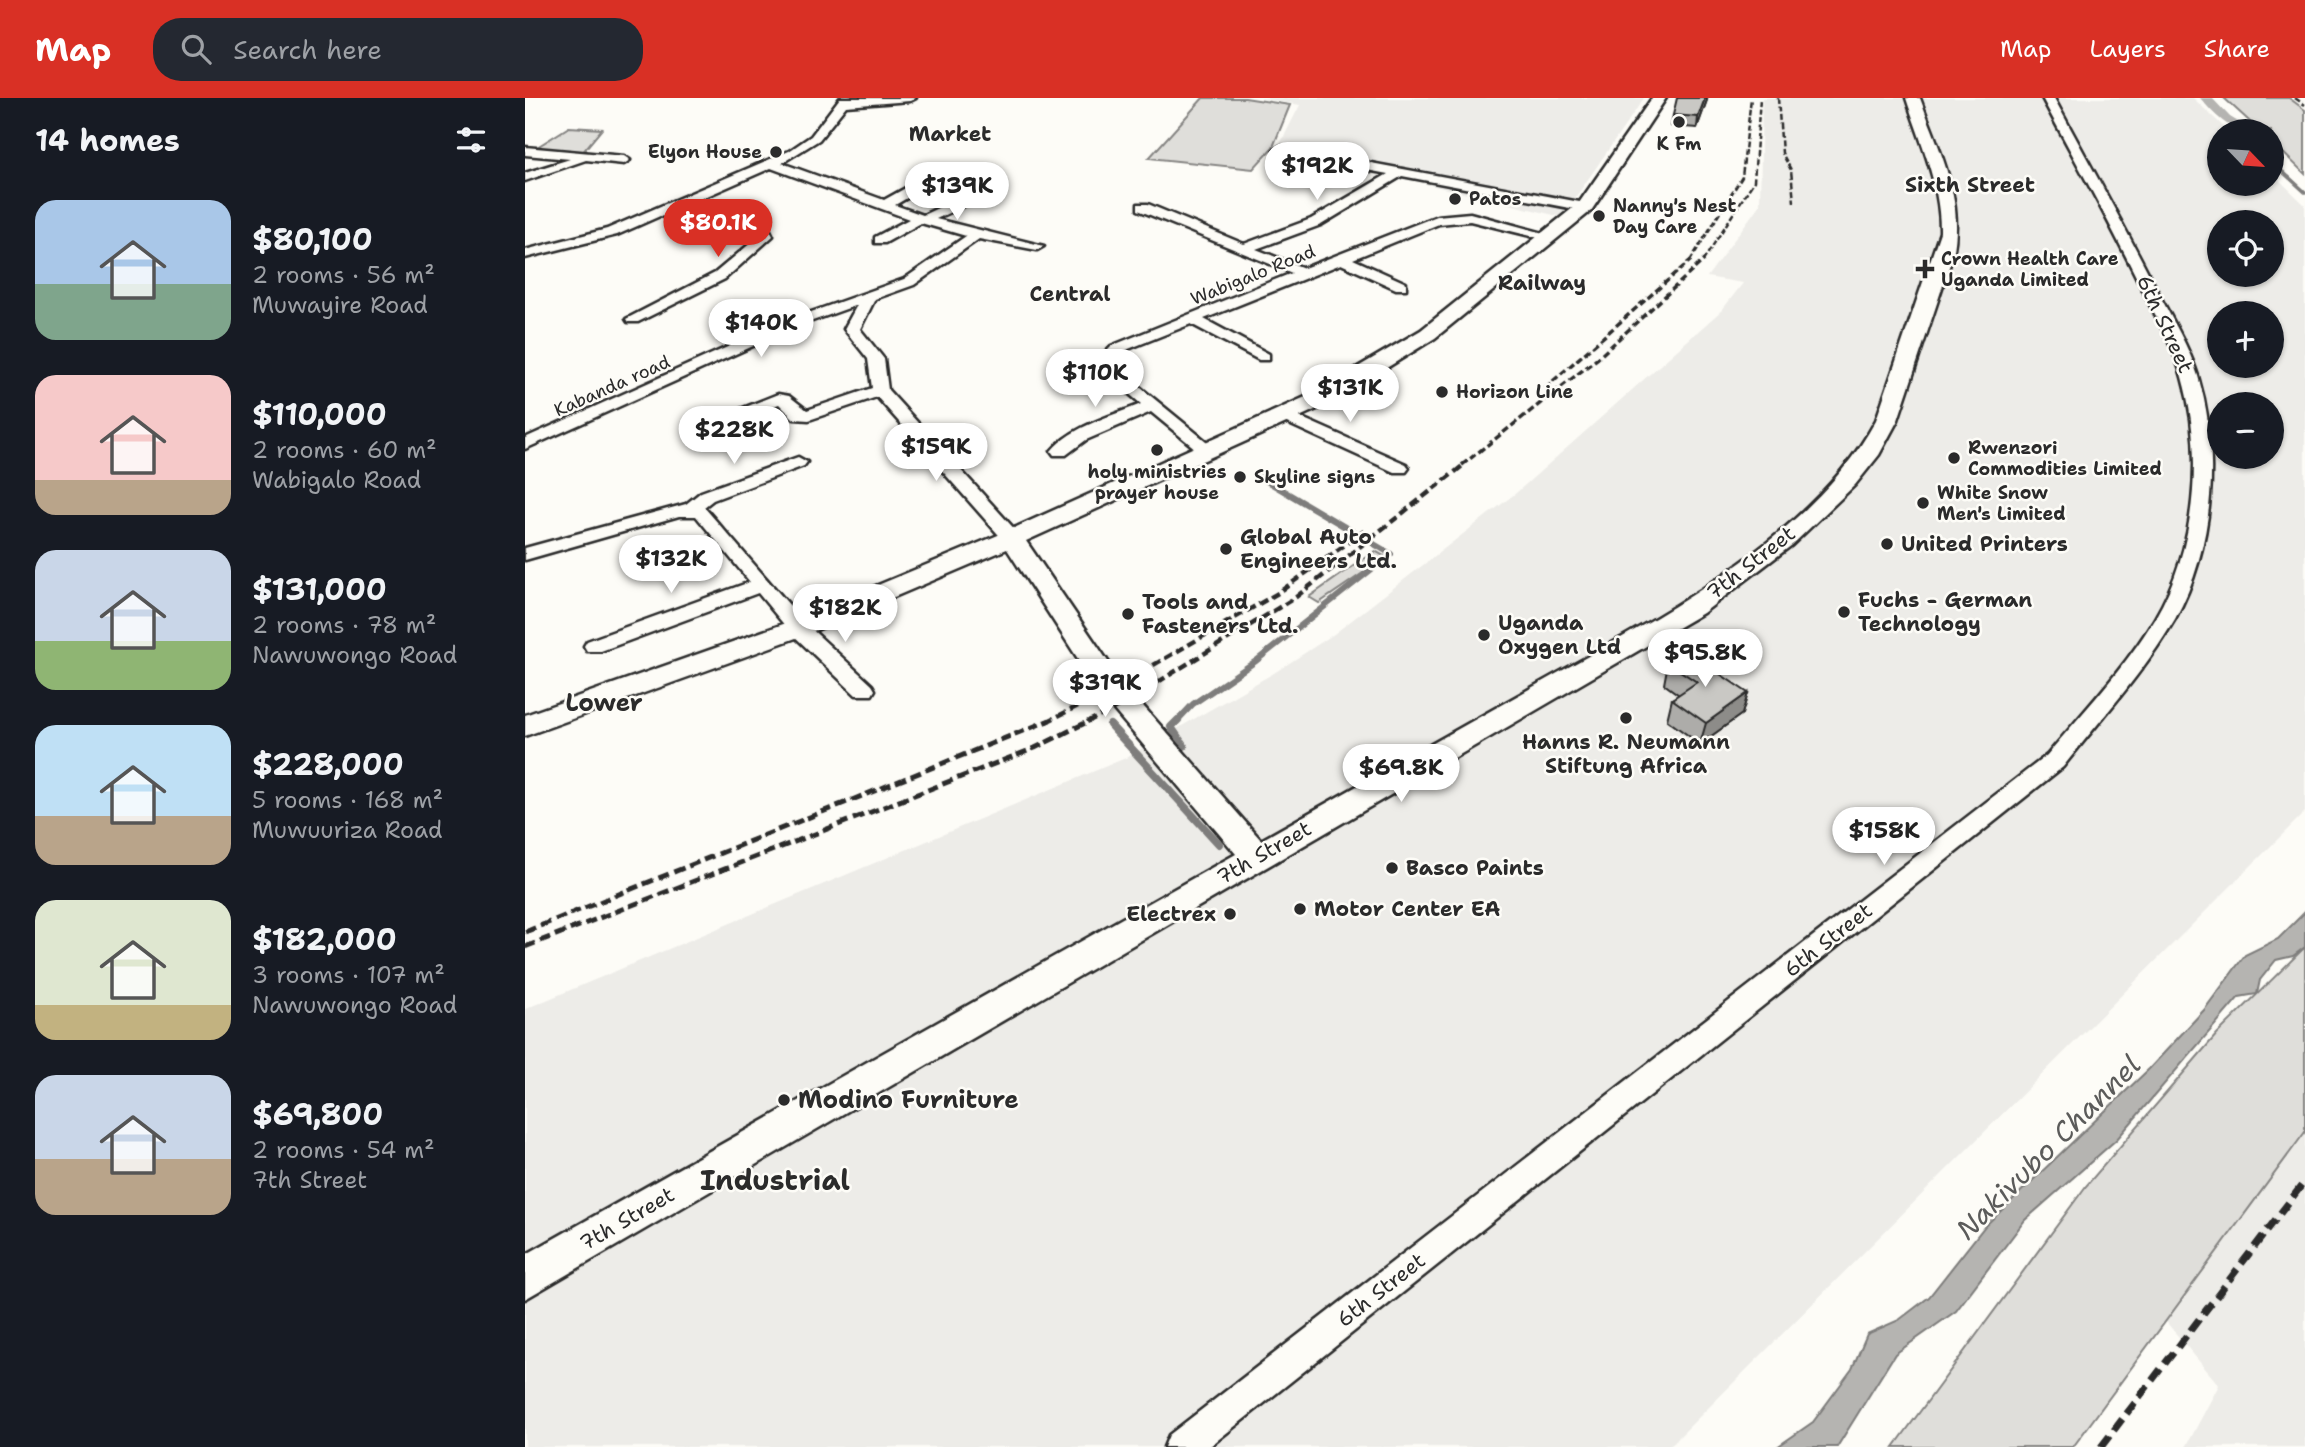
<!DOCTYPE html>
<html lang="en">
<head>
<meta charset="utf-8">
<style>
	:root { --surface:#171b24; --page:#242831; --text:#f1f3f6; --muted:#9ea1a6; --accent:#d93025 }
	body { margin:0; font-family:"Shantell Sans",sans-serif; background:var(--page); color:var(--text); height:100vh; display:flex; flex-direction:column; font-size:26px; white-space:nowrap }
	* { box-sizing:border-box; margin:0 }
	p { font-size:23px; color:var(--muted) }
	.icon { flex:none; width:38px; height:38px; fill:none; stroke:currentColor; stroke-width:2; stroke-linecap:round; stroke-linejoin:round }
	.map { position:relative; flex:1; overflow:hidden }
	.details { display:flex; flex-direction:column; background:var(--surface); width:525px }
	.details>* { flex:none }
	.needle { width:46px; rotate:115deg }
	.controls { position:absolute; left:1682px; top:21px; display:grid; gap:14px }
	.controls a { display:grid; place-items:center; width:77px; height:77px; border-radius:50%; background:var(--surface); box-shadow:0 2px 5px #0004; font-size:35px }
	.price { position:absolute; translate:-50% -60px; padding:0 16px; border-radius:24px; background:#fff; color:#222; font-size:23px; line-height:46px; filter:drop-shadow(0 2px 4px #0008) }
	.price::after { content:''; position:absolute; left:50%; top:42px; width:21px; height:16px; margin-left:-10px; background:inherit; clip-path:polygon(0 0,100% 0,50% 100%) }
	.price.selected { background:var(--accent); color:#fff }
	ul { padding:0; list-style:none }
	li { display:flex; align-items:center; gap:21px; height:175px; padding:0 35px }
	li span { display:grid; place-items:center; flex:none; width:196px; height:140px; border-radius:21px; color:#555 }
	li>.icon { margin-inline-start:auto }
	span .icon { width:84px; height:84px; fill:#fffc; stroke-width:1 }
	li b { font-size:30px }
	h2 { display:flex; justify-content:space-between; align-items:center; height:84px; padding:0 35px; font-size:30px }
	header { display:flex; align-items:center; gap:42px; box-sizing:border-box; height:98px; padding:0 35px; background:var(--accent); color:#fff }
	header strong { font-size:33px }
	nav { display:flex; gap:38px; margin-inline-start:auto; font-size:24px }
	.search { width:490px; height:63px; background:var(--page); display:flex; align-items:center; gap:18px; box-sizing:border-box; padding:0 24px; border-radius:28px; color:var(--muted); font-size:26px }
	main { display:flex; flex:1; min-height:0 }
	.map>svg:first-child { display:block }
</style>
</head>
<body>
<header>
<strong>Map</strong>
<div class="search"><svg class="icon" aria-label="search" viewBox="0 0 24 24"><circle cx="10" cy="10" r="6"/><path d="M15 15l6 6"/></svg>Search here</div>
<nav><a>Map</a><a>Layers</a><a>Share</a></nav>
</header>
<main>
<section class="details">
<h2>14 homes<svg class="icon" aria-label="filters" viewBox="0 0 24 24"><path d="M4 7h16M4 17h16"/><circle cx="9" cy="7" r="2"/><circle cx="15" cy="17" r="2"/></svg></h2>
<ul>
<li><span style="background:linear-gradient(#a9c7e8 60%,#7fa58c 0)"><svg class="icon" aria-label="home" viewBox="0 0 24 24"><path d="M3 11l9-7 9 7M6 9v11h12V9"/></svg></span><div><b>$80,100</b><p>2 rooms · 56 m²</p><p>Muwayire Road</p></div></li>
<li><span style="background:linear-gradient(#f6c9c9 75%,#b9a48a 0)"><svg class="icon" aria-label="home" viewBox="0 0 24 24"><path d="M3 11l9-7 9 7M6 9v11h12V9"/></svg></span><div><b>$110,000</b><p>2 rooms · 60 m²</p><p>Wabigalo Road</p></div></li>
<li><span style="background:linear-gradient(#c9d6e8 65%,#8fb573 0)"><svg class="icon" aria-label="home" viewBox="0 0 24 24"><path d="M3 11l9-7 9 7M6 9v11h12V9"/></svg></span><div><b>$131,000</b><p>2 rooms · 78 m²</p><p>Nawuwongo Road</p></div></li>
<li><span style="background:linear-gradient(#bfe0f5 65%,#b9a48a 0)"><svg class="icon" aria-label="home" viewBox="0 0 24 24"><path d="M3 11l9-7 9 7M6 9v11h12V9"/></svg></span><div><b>$228,000</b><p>5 rooms · 168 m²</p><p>Muwuuriza Road</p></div></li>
<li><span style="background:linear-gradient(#dfe7d0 75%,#c2b280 0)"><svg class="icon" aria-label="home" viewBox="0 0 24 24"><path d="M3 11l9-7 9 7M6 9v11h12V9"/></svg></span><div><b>$182,000</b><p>3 rooms · 107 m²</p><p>Nawuwongo Road</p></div></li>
<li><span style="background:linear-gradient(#c9d6e8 60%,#b9a48a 0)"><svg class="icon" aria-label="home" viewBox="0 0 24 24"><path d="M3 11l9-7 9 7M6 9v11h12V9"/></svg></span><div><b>$69,800</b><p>2 rooms · 54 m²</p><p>7th Street</p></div></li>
</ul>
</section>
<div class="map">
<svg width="1780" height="1349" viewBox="0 0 1780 1349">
	<rect width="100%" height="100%" fill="#fdfcf7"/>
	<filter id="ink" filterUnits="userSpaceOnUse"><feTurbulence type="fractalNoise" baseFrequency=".0143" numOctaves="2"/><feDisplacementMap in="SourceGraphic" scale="14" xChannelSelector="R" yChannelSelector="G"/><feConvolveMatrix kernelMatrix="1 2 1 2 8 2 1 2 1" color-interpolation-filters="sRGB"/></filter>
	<g filter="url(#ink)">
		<g fill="#edece8" fill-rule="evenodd">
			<polygon points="736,0 1119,0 1037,119 753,50 775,7"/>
			<path d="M1237 0H1668L1703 33H1694V86H1746L1747 75 1780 107V714L1144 1349H0V911L603 659 749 575 809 536 991 395 1197 212 1218 185 1182 179 1235 106ZM1694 124H1746V177H1694ZM1694 215H1746V268H1694ZM1694 306H1746V359H1694Z"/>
			<polygon points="1780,888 1780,1349 1661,1349 1694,1287 1565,1133"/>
		</g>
		<g fill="#dfdeda" stroke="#858482" stroke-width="2">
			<polygon points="678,0 720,0 765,7 748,49 728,71 624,60"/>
			<polygon points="1699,0 1764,0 1780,12 1780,76 1747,44 1746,33 1735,33"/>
			<polygon points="44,29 77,31 57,55 9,51"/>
			<polygon points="850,453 861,459 794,505 784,499"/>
			<polygon points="1780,849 1780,1034 1548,1349 1369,1349 1561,1088 1692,936"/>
		</g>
		<polygon fill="#b5b4b1" stroke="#7e7d7b" stroke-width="2" points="1780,814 1780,849 1768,858 1751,862 1735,882 1732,896 1714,899 1592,1041 1500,1122 1431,1213 1370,1256 1312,1349 1252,1349 1288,1324 1327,1271 1342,1236 1374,1222 1404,1199 1460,1128 1624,971 1679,912 1720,857 1753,841"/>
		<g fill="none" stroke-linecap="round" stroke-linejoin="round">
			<polyline stroke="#7e7d7b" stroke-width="3.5" points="1749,57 1747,64 1780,94"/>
			<polyline stroke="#7e7d7b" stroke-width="6" points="651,624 668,606 731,563 866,456 733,378"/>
			<g stroke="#7e7d7b" stroke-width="8">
				<polyline points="653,622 646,629 659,648"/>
				<polyline points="585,627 694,746"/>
			</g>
			<path fill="#b5b4b1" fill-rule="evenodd" d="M1675 0H1687L1705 19 1728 33C1704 34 1690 17 1675 0Z"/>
			<g stroke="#2b2b2b" stroke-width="5">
				<g id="minor">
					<polygon points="315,0 391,0 385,3 321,8 294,42 257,65 359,102 386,87 394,87 394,93 370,107 398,117 447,94 455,94 455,100 411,121 519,148 512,152 454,141 389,187 350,201 335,231 359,261 363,292 494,436 496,440 494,444 480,444 352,299 284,322 269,321 254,306 196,327 188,322 253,296 264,298 282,312 347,290 343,261 319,231 332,207 268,230 0,351 0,340 258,224 379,181 441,138 396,125 360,145 350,145 350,139 384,121 246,70 148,113 245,132 248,138 200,181 113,224 103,224 101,221 190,175 234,138 135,118 92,137 0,160 0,152 82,131 264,53 286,38"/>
					<path d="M1517 0H1529C1564 65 1601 130 1634 196 1648 223 1664 249 1673 278 1696 354 1689 451 1650 521 1619 574 1576 621 1538 669L684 1349H639L644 1337 1522 657C1559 613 1600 570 1630 520 1671 451 1679 355 1657 279 1649 250 1633 224 1620 197 1588 130 1552 66 1517 0Z"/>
					<path d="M755 48 1060 105 1066 109 1060 113 877 78 796 127 731 151 779 170 912 118 945 115 1033 139 1026 143 945 123 914 126 828 161 881 185V191H871L816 166 679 221 744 256V262H734L666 226 596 254 590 261 589 268 692 352 689 356H677L626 314 561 342 541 357H529L526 353C547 328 587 318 616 306L573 269 574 260 586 248 767 175 613 112V106H623L719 146 786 121 863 76 751 55 749 52Z"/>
					<polygon points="0,49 99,58 105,62 99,66 61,62 0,83 0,75 45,61 0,57"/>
					<polygon points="759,312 881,366 884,370 881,374 869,374 753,321 751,317"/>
					<polygon points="273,359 282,364 279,368 188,402 179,409 280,525 347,587 350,592 347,597 331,597 266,535 233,495 76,553 62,553 59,548 62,543 225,484 171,418 154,418 0,462 0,450 161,406 176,394"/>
				</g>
			</g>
			<g stroke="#2b2b2b" stroke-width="5">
				<path id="tertiary" d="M1127 0H1141L1066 113 910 240 803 306 501 443 597 584 736 742C824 693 911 643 999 594 1118 527 1284 446 1351 322L1415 134C1416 88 1395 43 1381 0H1395C1414 52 1440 101 1428 157L1373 322 1354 357 1330 387 1267 447 1178 515 0 1201V1157L711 756 577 598 482 451 282 536 0 638V617L264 524 478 435 787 296 896 232 1054 105Z"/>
			</g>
			<use href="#minor" fill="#fdfcf7" fill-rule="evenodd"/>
			<use href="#tertiary" fill="#fdfcf7" fill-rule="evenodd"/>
			<g stroke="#2b2b2b" stroke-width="2.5" stroke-dasharray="6 2.5" stroke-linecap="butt">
				<polyline points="1253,0 1257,55 1266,72 1269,104"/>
				<polyline points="1770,0 1780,7"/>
				<polyline points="1165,163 1217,79 1226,0"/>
				<polyline points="1178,163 1229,83 1235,0"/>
			</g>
			<g stroke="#2b2b2b" stroke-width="3.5" stroke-dasharray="7 3.5" stroke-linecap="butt">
				<polyline points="1020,290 1166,162"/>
				<polyline points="937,367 1073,260 1179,162"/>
			</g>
			<g stroke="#2b2b2b" stroke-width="4.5" stroke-dasharray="9 4.5" stroke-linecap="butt">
				<polyline points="521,624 587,591 753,495 839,433"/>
				<polyline points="562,624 599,605 771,499 940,366"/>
			</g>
			<g stroke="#2b2b2b" stroke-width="5" stroke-dasharray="11 5" stroke-linecap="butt">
				<polyline points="0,834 525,622"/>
				<polyline points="0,849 510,650 566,622"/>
			</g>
			<polyline stroke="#2b2b2b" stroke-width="7" stroke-dasharray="14 7" stroke-linecap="butt" points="1576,1349 1780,1083"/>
		</g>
		<g fill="#adaca9" stroke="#2b2b2b" stroke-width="2">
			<polygon points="1182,2 1172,30 1146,28 1148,17"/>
			<polygon points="1143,565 1223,595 1217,616 1175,646 1142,622 1147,601 1154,597 1139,586"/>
		</g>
		<g fill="#8d8c89" stroke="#2b2b2b" stroke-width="2">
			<polygon points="1180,0 1182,0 1182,2 1172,30 1173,19"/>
			<polygon points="1223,595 1217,616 1175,646 1181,625"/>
		</g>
		<g fill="#c9c8c4" stroke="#2b2b2b" stroke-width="2">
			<polygon points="1152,0 1180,0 1173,19 1148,17"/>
			<polygon points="1161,553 1223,595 1181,625 1147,601 1172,584 1143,565"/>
		</g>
	</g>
	<g fill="#2b2b2b" stroke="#fdfcf7" stroke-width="2.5">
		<circle cx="1154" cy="24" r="7"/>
		<circle cx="251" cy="54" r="7"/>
		<circle cx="930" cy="101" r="7"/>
		<circle cx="1074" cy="118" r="7"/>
		<path d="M1396.5 160.5h7v7h7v7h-7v7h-7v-7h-7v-7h7z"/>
		<circle cx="917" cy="294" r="7"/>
		<circle cx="632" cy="352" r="7"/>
		<circle cx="1429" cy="360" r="7"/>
		<circle cx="715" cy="379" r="7"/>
		<circle cx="1398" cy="405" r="7"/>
		<circle cx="1362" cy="446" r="7"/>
		<circle cx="701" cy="451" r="7"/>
		<circle cx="1319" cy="514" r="7"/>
		<circle cx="603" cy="516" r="7"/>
		<circle cx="959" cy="537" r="7"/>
		<circle cx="1101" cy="620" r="7"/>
		<circle cx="867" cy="770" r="7"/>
		<circle cx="775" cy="811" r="7"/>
		<circle cx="705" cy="816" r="7"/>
		<circle cx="259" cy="1002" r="7"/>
	</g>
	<g text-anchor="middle" stroke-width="5" stroke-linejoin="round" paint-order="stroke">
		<g font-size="18" font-weight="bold" fill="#2b2b2b" stroke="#fdfcf7" text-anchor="start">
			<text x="1154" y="52" text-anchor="middle">K Fm</text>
			<text x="237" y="60" text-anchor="end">Elyon House</text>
			<text x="944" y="107">Patos</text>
			<text x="1088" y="114">Nanny's Nest<tspan x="1088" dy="21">Day Care</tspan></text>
			<text x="1416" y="167">Crown Health Care<tspan x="1416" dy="21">Uganda Limited</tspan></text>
			<text x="931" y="300">Horizon Line</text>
			<text x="1443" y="356">Rwenzori<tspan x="1443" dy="21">Commodities Limited</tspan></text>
			<text x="632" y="380" text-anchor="middle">holy ministries<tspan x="632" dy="21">prayer house</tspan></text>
			<text x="729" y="385">Skyline signs</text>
			<text x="1412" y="401">White Snow<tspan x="1412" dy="21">Men's Limited</tspan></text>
		</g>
		<g font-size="18" fill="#2b2b2b" stroke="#fdfcf7">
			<text transform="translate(728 177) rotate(-22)" y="6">Wabigalo Road</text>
			<text transform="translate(87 288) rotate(-24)" y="6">Kabanda road</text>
		</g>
		<g font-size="21" font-weight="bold" fill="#2b2b2b" stroke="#fdfcf7">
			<text x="425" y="43">Market</text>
			<text x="1445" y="94">Sixth Street</text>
			<text x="1017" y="192">Railway</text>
			<text x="545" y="203">Central</text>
		</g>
		<g font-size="21" fill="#2b2b2b" stroke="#fdfcf7">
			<text transform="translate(1640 226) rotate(65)" y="7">6th Street</text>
			<text transform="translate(1226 465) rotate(-38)" y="7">7th Street</text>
			<text transform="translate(739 755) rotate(-30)" y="7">7th Street</text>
			<text transform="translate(1303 842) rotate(-38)" y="7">6th Street</text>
			<text transform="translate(102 1121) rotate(-30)" y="7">7th Street</text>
			<text transform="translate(856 1192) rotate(-38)" y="7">6th Street</text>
		</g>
		<g font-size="21" font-weight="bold" fill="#2b2b2b" stroke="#fdfcf7" text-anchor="start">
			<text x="715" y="446">Global Auto<tspan x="715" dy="24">Engineers Ltd.</tspan></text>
			<text x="1376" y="453">United Printers</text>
			<text x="1333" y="509">Fuchs - German<tspan x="1333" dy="24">Technology</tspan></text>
			<text x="617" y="511">Tools and<tspan x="617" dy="24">Fasteners Ltd.</tspan></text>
			<text x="973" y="532">Uganda<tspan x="973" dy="24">Oxygen Ltd</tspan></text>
			<text x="1101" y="651" text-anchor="middle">Hanns R. Neumann<tspan x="1101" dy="24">Stiftung Africa</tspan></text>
			<text x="881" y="777">Basco Paints</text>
			<text x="789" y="818">Motor Center EA</text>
			<text x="691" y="823" text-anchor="end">Electrex</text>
		</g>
		<g font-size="24" font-weight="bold" fill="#2b2b2b" stroke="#fdfcf7">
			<text x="79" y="613">Lower</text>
		</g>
		<g font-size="24" font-weight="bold" fill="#2b2b2b" stroke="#fdfcf7" text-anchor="start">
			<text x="273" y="1010">Modino Furniture</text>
		</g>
		<g font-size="28" font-style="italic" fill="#5b5b5a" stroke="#fdfcf7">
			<text transform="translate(1523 1049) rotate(-45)" y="10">Nakivubo Channel</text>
		</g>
		<g font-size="28" font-weight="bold" fill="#2b2b2b" stroke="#fdfcf7">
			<text x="250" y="1092">Industrial</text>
		</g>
	</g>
</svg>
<div class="controls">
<a><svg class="needle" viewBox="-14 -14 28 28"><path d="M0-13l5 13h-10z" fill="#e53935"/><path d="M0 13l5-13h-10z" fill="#9ea1a6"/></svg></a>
<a><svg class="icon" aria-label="locate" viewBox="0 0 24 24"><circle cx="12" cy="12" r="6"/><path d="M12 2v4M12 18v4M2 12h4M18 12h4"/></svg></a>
<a>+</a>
<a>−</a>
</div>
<b class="price" style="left:792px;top:104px">$192K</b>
<b class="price" style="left:432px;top:124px">$139K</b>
<b class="price selected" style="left:193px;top:161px">$80.1K</b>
<b class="price" style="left:236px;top:261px">$140K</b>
<b class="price" style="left:570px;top:311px">$110K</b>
<b class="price" style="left:825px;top:326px">$131K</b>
<b class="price" style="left:209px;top:368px">$228K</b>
<b class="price" style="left:411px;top:385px">$159K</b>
<b class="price" style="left:146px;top:497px">$132K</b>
<b class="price" style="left:320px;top:546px">$182K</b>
<b class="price" style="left:1180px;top:591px">$95.8K</b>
<b class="price" style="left:580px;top:621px">$319K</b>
<b class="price" style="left:876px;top:706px">$69.8K</b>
<b class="price" style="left:1359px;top:769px">$158K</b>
</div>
</main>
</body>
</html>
